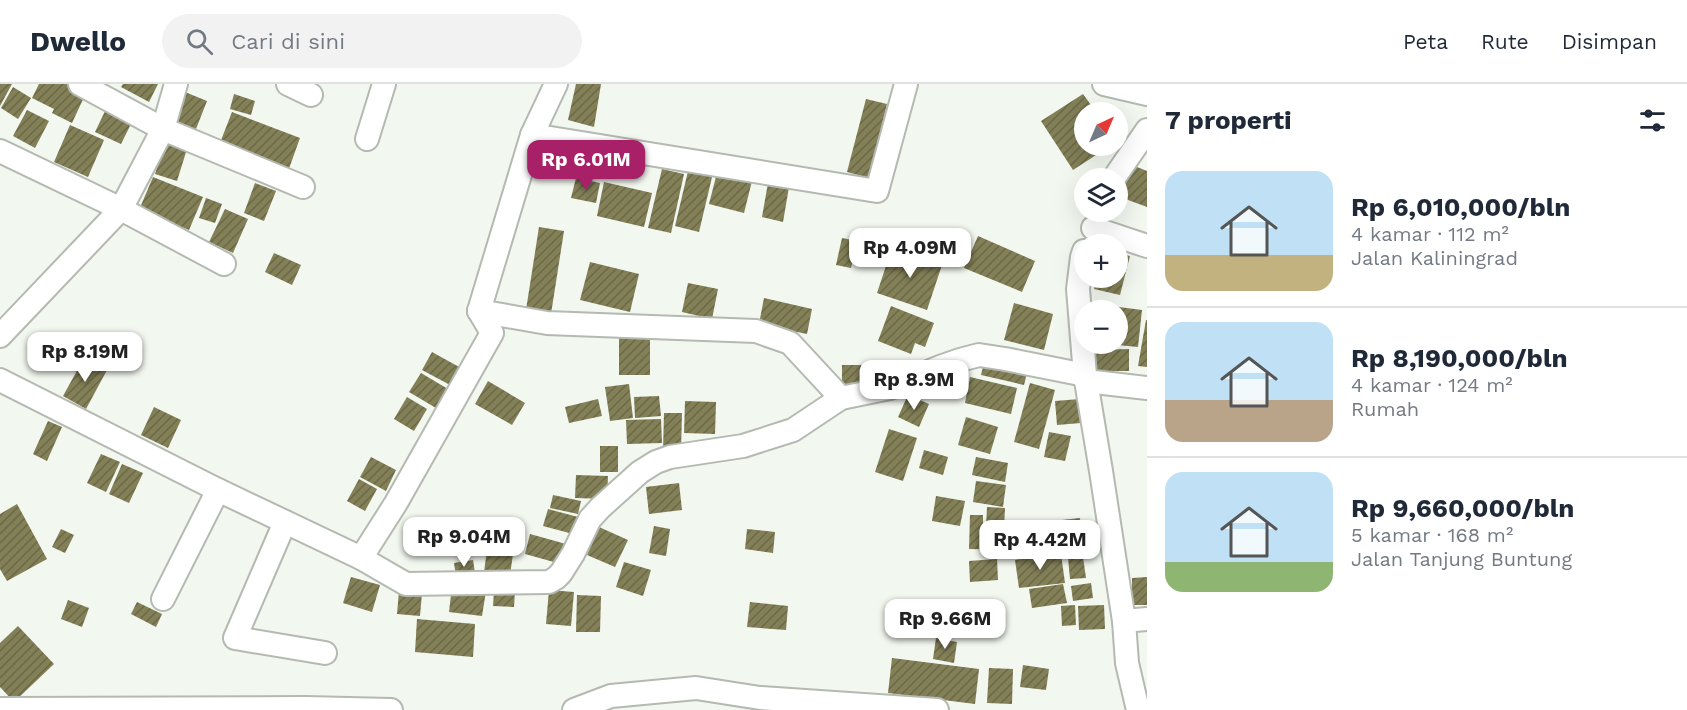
<!DOCTYPE html>
<html lang="id">
<head>
<meta charset="utf-8">
<style>
	:root { --surface:#fff; --page:#f2f2f3; --text:#1f2937; --muted:#747a83; --line:#e0e1e3; --accent:#a72068 }
	body { margin:0; font-family:"Work Sans",sans-serif; background:var(--page); color:var(--text); height:100vh; display:flex; flex-direction:column; font-size:22px; white-space:nowrap }
	* { box-sizing:border-box; margin:0 }
	p { font-size:20px; color:var(--muted) }
	.icon { flex:none; width:33px; height:33px; fill:none; stroke:currentColor; stroke-width:2; stroke-linecap:round; stroke-linejoin:round }
	.map { position:relative; flex:1; overflow:hidden }
	.side { display:flex; flex-direction:column; background:var(--surface); width:540px }
	.side>* { flex:none }
	.needle { width:39px; rotate:44deg }
	.fabs { position:absolute; left:1074px; top:18px; display:grid; gap:12px }
	.fabs a { display:grid; place-items:center; width:54px; height:54px; border-radius:50%; background:var(--surface); box-shadow:0 6px 24px #0002; font-size:30px }
	.price { position:absolute; translate:-50% -51px; padding:0 14px; border-radius:12px; background:#fff; color:#222; font-size:20px; line-height:39px; filter:drop-shadow(0 2px 3px #0008) }
	.price::after { content:''; position:absolute; left:50%; top:36px; width:18px; height:14px; margin-left:-9px; background:inherit; clip-path:polygon(0 0,100% 0,50% 100%) }
	.price.selected { background:var(--accent); color:#fff }
	ul { padding:0; list-style:none }
	li { display:flex; align-items:center; gap:18px; height:150px; padding:0 18px }
	li+li { border-top:2px solid var(--line) }
	li span { display:grid; place-items:center; flex:none; width:168px; height:120px; border-radius:18px; color:#555 }
	li>.icon { margin-inline-start:auto }
	span .icon { width:72px; height:72px; fill:#fffc; stroke-width:1 }
	li b { font-size:26px }
	h2 { display:flex; justify-content:space-between; align-items:center; height:72px; padding:0 18px; font-size:26px }
	header { display:flex; align-items:center; gap:36px; box-sizing:border-box; height:84px; padding:0 30px; background:var(--surface); border-bottom:2px solid var(--line) }
	header strong { font-size:28px }
	nav { display:flex; gap:33px; margin-inline-start:auto; font-size:21px }
	.search { width:420px; height:54px; background:var(--page); display:flex; align-items:center; gap:15px; box-sizing:border-box; padding:0 21px; border-radius:33px; color:var(--muted); font-size:22px }
	main { display:flex; flex:1; min-height:0 }
	.map>svg:first-child { display:block }
</style>
</head>
<body>
<header>
<strong>Dwello</strong>
<div class="search"><svg class="icon" aria-label="search" viewBox="0 0 24 24"><circle cx="10" cy="10" r="6"/><path d="M15 15l6 6"/></svg>Cari di sini</div>
<nav><a>Peta</a><a>Rute</a><a>Disimpan</a></nav>
</header>
<main>
<div class="map">
<svg width="1147" height="626" viewBox="0 0 1147 626">
	<defs>
		<pattern id="building-hatch" width="6" height="6" patternUnits="userSpaceOnUse" patternTransform="scale(1.5)"><rect width="6" height="6" fill="#838058"/><path d="M-1 1l2-2M0 6l6-6M5 7l2-2" fill="none" stroke="#6a6847"/></pattern>
	</defs>
	<rect width="100%" height="100%" fill="#f2f7ef"/>
	<g fill="url(#building-hatch)">
		<polygon points="0,0 12,0 0,22"/>
		<polygon points="39,0 68,0 86,9 72,39 52,29 54,25 32,14"/>
		<polygon points="123,0 158,0 149,18 121,3"/>
		<polygon points="576,0 601,0 594,43 568,36"/>
		<polygon points="13,3 31,14 18,35 1,24"/>
		<polygon points="185,8 207,17 194,50 172,41"/>
		<polygon points="234,10 255,17 251,31 230,25"/>
		<polygon points="1083,10 1096,28 1084,28 1084,62 1110,62 1073,86 1041,37"/>
		<polygon points="866,15 887,20 869,94 847,88"/>
		<polygon points="108,21 134,34 121,60 95,48"/>
		<polygon points="27,26 49,37 35,64 13,52"/>
		<polygon points="232,28 300,54 287,90 218,64"/>
		<polygon points="70,41 104,56 88,93 54,78"/>
		<polygon points="166,57 187,65 177,97 155,90"/>
		<polygon points="1132,81 1147,87 1147,123 1120,113"/>
		<polygon points="689,83 713,89 699,148 675,142"/>
		<polygon points="662,85 684,90 671,149 648,144"/>
		<polygon points="717,89 752,97 744,129 709,120"/>
		<polygon points="153,93 203,113 189,146 139,126"/>
		<polygon points="576,94 600,99 596,119 571,114"/>
		<polygon points="604,98 652,109 644,143 597,132"/>
		<polygon points="255,99 276,107 264,137 244,129"/>
		<polygon points="768,99 789,103 783,138 762,133"/>
		<polygon points="206,114 222,120 215,139 199,134"/>
		<polygon points="225,125 248,135 233,169 209,158"/>
		<polygon points="539,143 564,147 551,230 526,226"/>
		<polygon points="978,152 1035,177 1022,208 964,184"/>
		<polygon points="842,154 857,157 851,184 836,181"/>
		<polygon points="892,164 942,181 927,226 877,209"/>
		<polygon points="274,169 301,181 292,201 265,188"/>
		<polygon points="1118,169 1130,172 1120,211 1094,205 1097,194 1118,194"/>
		<polygon points="590,178 639,190 630,228 580,216"/>
		<polygon points="688,199 718,205 712,235 682,228"/>
		<polygon points="764,214 812,225 807,250 759,240"/>
		<polygon points="1014,219 1053,230 1044,266 1004,256"/>
		<polygon points="891,222 934,239 925,263 915,259 911,270 878,257"/>
		<polygon points="1111,222 1142,226 1138,263 1118,261 1118,226 1111,226"/>
		<polygon points="1146,236 1147,236 1147,283 1138,282"/>
		<rect x="619" y="253" width="31" height="38"/>
		<polygon points="1129,265 1129,287 1091,287 1091,266"/>
		<polygon points="432,268 461,284 452,302 422,286"/>
		<polygon points="84,274 107,286 86,325 63,312"/>
		<polygon points="985,275 1028,285 1024,301 981,291"/>
		<polygon points="842,281 881,281 881,305 842,304"/>
		<polygon points="421,289 453,308 441,327 409,308"/>
		<polygon points="970,293 1017,304 1011,330 965,319"/>
		<polygon points="488,297 525,319 512,341 475,320"/>
		<polygon points="1030,299 1055,306 1039,365 1014,358"/>
		<polygon points="629,300 633,334 610,337 605,303"/>
		<polygon points="908,311 929,320 919,343 898,333"/>
		<polygon points="659,312 661,332 635,334 634,313"/>
		<polygon points="407,313 427,325 414,347 394,335"/>
		<polygon points="598,315 602,332 569,339 565,323"/>
		<polygon points="1080,315 1081,339 1057,341 1055,317"/>
		<polygon points="685,317 716,318 715,350 684,349"/>
		<polygon points="154,323 181,336 168,364 141,351"/>
		<polygon points="664,329 682,329 681,367 663,366"/>
		<polygon points="966,333 998,343 990,370 958,361"/>
		<polygon points="661,335 662,359 627,360 626,336"/>
		<polygon points="48,337 62,343 47,377 33,370"/>
		<polygon points="889,345 917,354 903,397 875,388"/>
		<polygon points="1049,348 1071,352 1065,377 1044,373"/>
		<rect x="600" y="362" width="18" height="26"/>
		<polygon points="924,366 948,373 943,391 919,384"/>
		<polygon points="101,370 120,378 106,408 87,399"/>
		<polygon points="371,373 396,386 386,407 360,393"/>
		<polygon points="976,373 1008,379 1005,398 972,391"/>
		<polygon points="122,380 143,389 129,419 109,410"/>
		<polygon points="576,391 608,392 607,415 575,414"/>
		<polygon points="359,395 377,405 365,427 347,417"/>
		<polygon points="976,397 1006,401 1003,423 973,418"/>
		<polygon points="679,399 682,426 649,430 646,403"/>
		<polygon points="553,411 581,417 578,430 550,424"/>
		<polygon points="936,412 965,417 960,442 932,437"/>
		<polygon points="17,420 47,475 7,497 0,485 0,430"/>
		<polygon points="987,423 1005,424 1004,444 986,443"/>
		<polygon points="548,425 578,433 573,450 543,442"/>
		<polygon points="970,431 983,431 983,446 1012,447 1012,466 969,465"/>
		<polygon points="1080,434 1082,461 1047,464 1044,438"/>
		<polygon points="654,442 670,445 666,472 649,469"/>
		<polygon points="599,443 628,456 615,483 587,471"/>
		<polygon points="1043,443 1044,463 1029,463 1028,444"/>
		<polygon points="61,445 74,451 65,469 52,463"/>
		<polygon points="747,445 775,448 773,469 745,465"/>
		<polygon points="530,450 566,460 561,480 525,470"/>
		<polygon points="487,466 513,470 510,491 484,488"/>
		<polygon points="1061,470 1065,499 1019,504 1015,476"/>
		<polygon points="1083,473 1086,494 1070,495 1068,474"/>
		<polygon points="997,475 998,496 970,498 969,477"/>
		<polygon points="473,476 475,489 456,492 454,479"/>
		<polygon points="624,478 651,486 643,512 616,503"/>
		<polygon points="351,493 380,501 372,528 343,519"/>
		<polygon points="1147,493 1147,521 1132,521 1132,494"/>
		<polygon points="1091,499 1093,514 1073,517 1071,502"/>
		<polygon points="1063,500 1067,519 1032,524 1029,505"/>
		<polygon points="452,502 486,507 482,532 449,528"/>
		<polygon points="494,506 515,507 514,523 493,522"/>
		<polygon points="549,506 574,508 571,542 546,540"/>
		<polygon points="399,507 422,509 420,532 397,530"/>
		<polygon points="577,511 601,512 600,548 576,548"/>
		<polygon points="68,516 89,524 82,543 61,535"/>
		<polygon points="137,518 162,530 156,543 131,530"/>
		<polygon points="750,518 788,522 786,546 747,543"/>
		<polygon points="1075,521 1076,541 1062,542 1061,522"/>
		<polygon points="1104,521 1105,545 1079,546 1078,522"/>
		<polygon points="417,535 475,540 473,573 415,568"/>
		<polygon points="18,542 54,580 14,618 0,603 0,559"/>
		<polygon points="936,554 957,558 954,579 933,575"/>
		<polygon points="892,574 979,585 975,620 888,609"/>
		<polygon points="1023,581 1049,585 1046,606 1020,603"/>
		<polygon points="989,584 1013,585 1012,620 987,619"/>
	</g>
	<g fill="none" stroke-linecap="round" stroke-linejoin="round">
		<g stroke="#b4b9b1" stroke-width="26">
			<g id="minor">
				<polyline points="80,0 163,45 303,103"/>
				<polyline points="288,0 311,11"/>
				<polyline points="1104,0 1147,10"/>
				<polyline points="532,51 877,107 906,0"/>
				<polyline points="367,55 384,0"/>
				<polyline points="0,67 121,125 224,180"/>
				<polyline points="1114,94 1147,46"/>
				<polyline points="1093,144 1147,162"/>
				<polyline points="1084,167 1082,173 1078,205 1085,291 1101,387 1124,537 1127,579 1138,626"/>
				<polyline points="479,227 547,239 756,247 790,259 841,314 890,304 940,283 960,276 979,271 1005,275 1085,291"/>
				<polyline points="479,227 532,51 556,0"/>
				<polyline points="0,252 121,125 163,45 176,0"/>
				<polyline points="0,296 218,406 361,474 406,500 549,498 556,494 561,489 573,470 590,435 600,424 640,388 656,378 670,373 743,362 793,346 841,314"/>
				<polyline points="1086,297 1147,304"/>
				<polyline points="285,438 235,554 325,569"/>
				<polyline points="361,474 396,419 492,249 479,227"/>
				<polyline points="163,515 218,406"/>
				<polyline points="1124,537 1147,535"/>
				<polyline points="0,625 305,624 391,626"/>
				<polyline points="574,626 611,612 696,604 760,614 937,626"/>
			</g>
		</g>
		<use href="#minor" stroke="#fff" stroke-width="22"/>
	</g>
</svg>
<div class="fabs">
<a><svg class="needle" viewBox="-14 -14 28 28"><path d="M0-13l5 13h-10z" fill="#e53935"/><path d="M0 13l5-13h-10z" fill="#747a83"/></svg></a>
<a><svg class="icon" aria-label="layers" viewBox="0 0 24 24"><path d="M12 4l9 5-9 5-9-5zM3 14l9 5 9-5"/></svg></a>
<a>+</a>
<a>−</a>
</div>
<b class="price selected" style="left:586px;top:107px">Rp 6.01M</b>
<b class="price" style="left:910px;top:195px">Rp 4.09M</b>
<b class="price" style="left:85px;top:299px">Rp 8.19M</b>
<b class="price" style="left:914px;top:327px">Rp 8.9M</b>
<b class="price" style="left:464px;top:484px">Rp 9.04M</b>
<b class="price" style="left:1040px;top:487px">Rp 4.42M</b>
<b class="price" style="left:945px;top:566px">Rp 9.66M</b>
</div>
<section class="side">
<h2>7 properti<svg class="icon" aria-label="filters" viewBox="0 0 24 24"><path d="M4 7h16M4 17h16"/><circle cx="9" cy="7" r="2"/><circle cx="15" cy="17" r="2"/></svg></h2>
<ul>
<li><span style="background:linear-gradient(#bfe0f5 70%,#c2b280 0)"><svg class="icon" aria-label="home" viewBox="0 0 24 24"><path d="M3 11l9-7 9 7M6 9v11h12V9"/></svg></span><div><b>Rp 6,010,000/bln</b><p>4 kamar · 112 m²</p><p>Jalan Kaliningrad</p></div></li>
<li><span style="background:linear-gradient(#bfe0f5 65%,#b9a48a 0)"><svg class="icon" aria-label="home" viewBox="0 0 24 24"><path d="M3 11l9-7 9 7M6 9v11h12V9"/></svg></span><div><b>Rp 8,190,000/bln</b><p>4 kamar · 124 m²</p><p>Rumah</p></div></li>
<li><span style="background:linear-gradient(#bfe0f5 75%,#8fb573 0)"><svg class="icon" aria-label="home" viewBox="0 0 24 24"><path d="M3 11l9-7 9 7M6 9v11h12V9"/></svg></span><div><b>Rp 9,660,000/bln</b><p>5 kamar · 168 m²</p><p>Jalan Tanjung Buntung</p></div></li>
</ul>
</section>
</main>
</body>
</html>
